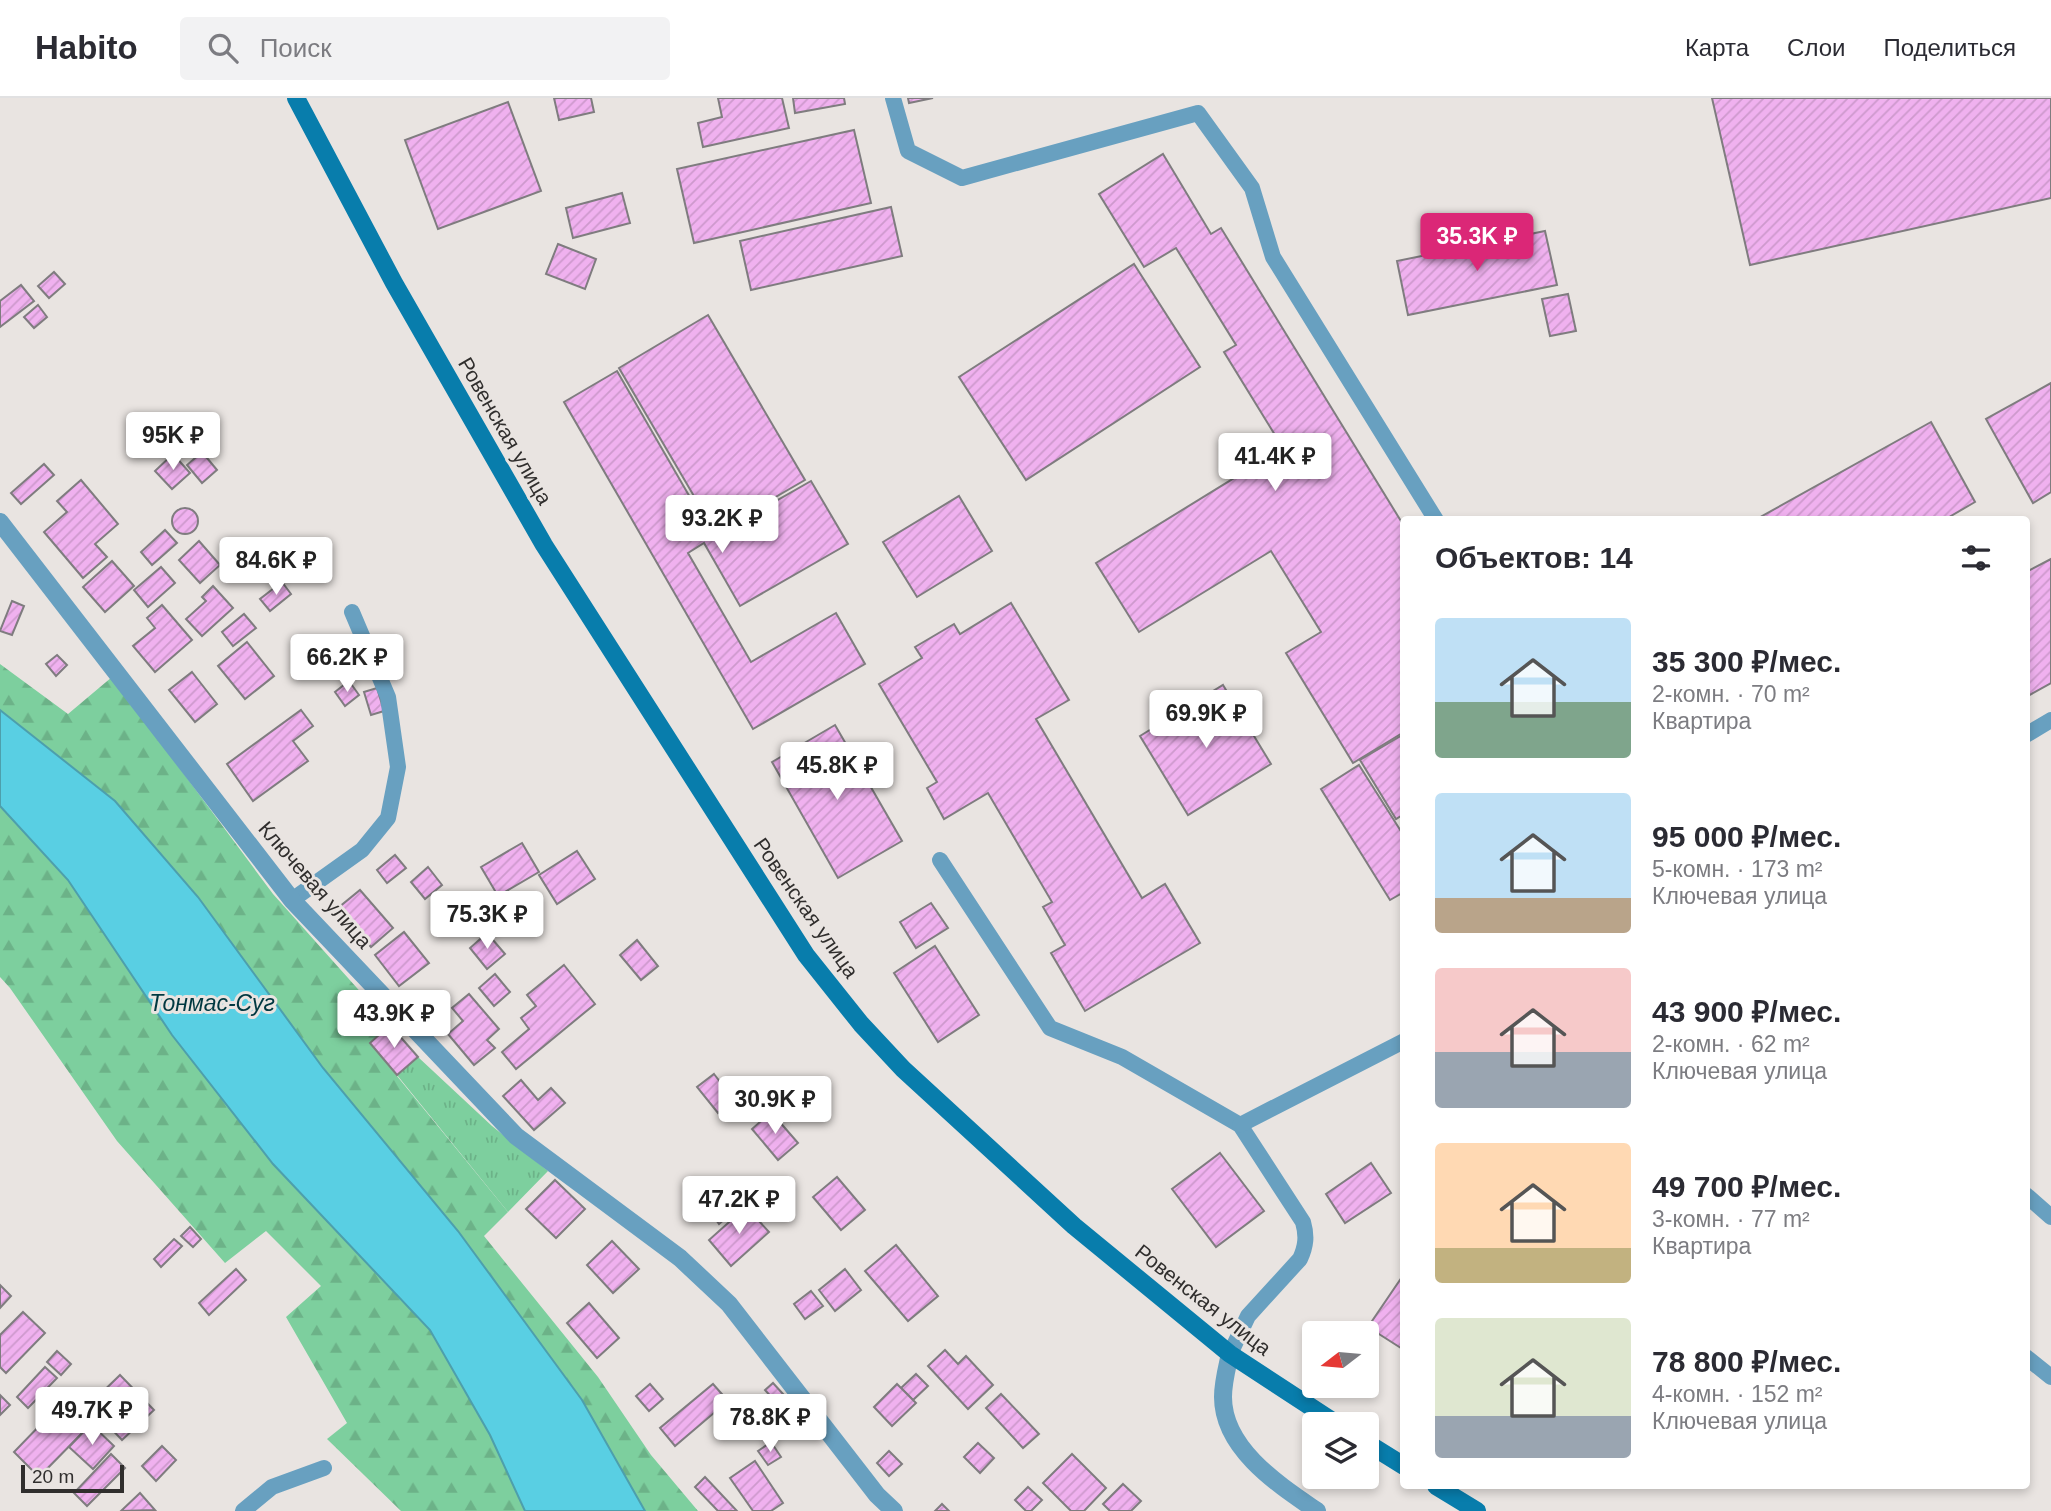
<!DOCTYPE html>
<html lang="ru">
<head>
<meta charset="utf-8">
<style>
	:root { --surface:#fff; --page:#f2f2f3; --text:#2b2b33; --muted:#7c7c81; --line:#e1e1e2; --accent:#db2777 }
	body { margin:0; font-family:Arial,sans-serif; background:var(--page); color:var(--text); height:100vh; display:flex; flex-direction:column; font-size:26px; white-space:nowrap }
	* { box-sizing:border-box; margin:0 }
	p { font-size:23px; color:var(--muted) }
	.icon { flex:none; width:38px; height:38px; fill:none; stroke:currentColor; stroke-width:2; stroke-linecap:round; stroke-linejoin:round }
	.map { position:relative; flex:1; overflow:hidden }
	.side { position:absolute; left:1400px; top:418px; width:630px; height:973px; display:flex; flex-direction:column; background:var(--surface); border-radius:7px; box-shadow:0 4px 10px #0003 }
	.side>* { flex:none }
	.needle { width:46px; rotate:254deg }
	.controls { position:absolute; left:1302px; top:1223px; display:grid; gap:14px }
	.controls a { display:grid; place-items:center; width:77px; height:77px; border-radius:7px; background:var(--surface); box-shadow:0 4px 10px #0003; font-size:35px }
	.scale { position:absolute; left:21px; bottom:18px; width:103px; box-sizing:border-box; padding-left:7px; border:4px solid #302e2d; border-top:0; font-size:19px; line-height:24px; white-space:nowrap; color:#302e2d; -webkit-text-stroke:5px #e9e4e1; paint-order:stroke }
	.price { position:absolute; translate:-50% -60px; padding:0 16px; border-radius:7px; background:#fff; color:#222; font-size:23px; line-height:46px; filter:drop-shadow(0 2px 4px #0008) }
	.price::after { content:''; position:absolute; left:50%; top:42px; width:21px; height:16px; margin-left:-10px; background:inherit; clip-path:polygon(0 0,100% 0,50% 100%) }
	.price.current { background:var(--accent); color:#fff }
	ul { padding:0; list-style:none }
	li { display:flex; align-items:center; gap:21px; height:175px; padding:0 35px }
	li span { display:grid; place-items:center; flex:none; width:196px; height:140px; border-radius:7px; color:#555 }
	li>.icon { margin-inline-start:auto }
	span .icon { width:84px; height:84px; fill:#fffc; stroke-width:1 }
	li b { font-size:30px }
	h2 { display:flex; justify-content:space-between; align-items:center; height:84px; padding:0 35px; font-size:30px }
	header { display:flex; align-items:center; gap:42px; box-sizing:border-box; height:98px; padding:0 35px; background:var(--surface); border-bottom:2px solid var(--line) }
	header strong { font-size:33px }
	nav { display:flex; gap:38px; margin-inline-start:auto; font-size:24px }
	.search { width:490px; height:63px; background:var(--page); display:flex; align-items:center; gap:18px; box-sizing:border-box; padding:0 24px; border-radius:7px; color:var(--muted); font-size:26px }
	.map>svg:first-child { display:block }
</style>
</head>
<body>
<header>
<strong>Habito</strong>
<div class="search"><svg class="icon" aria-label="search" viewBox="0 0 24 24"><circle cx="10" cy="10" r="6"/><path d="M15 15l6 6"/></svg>Поиск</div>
<nav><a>Карта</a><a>Слои</a><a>Поделиться</a></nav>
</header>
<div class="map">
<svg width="2051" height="1413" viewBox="0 0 2051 1413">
	<defs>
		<pattern id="grass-tufts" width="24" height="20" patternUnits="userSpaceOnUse" patternTransform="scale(1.75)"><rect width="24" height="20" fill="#7dcf9e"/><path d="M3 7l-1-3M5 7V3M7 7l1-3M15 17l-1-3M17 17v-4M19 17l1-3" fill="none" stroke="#6cb288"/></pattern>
		<pattern id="forest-firs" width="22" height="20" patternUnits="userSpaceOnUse" patternTransform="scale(1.75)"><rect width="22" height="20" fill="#7dcf9e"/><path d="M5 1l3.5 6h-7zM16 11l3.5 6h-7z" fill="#6cb288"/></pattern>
		<pattern id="building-hatch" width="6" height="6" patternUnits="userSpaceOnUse" patternTransform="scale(1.75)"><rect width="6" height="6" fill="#f0b1ef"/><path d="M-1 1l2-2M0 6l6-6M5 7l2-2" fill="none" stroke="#ce99cd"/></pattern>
	</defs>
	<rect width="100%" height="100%" fill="#e9e4e1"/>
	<polygon fill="url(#grass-tufts)" points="418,959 492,1028 548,1073 508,1114 397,977"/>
	<g fill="url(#forest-firs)">
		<polygon points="0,566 68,616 112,579 273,796 390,927 370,945 508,1114 484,1138 598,1279 651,1357 698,1413 645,1413 582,1302 458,1133 323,970 198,799 115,703 0,612"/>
		<polygon points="0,708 68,782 172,937 273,1066 430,1232 490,1337 525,1413 401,1413 327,1341 347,1325 286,1219 321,1188 266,1133 225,1165 117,1043 10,890 0,879"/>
	</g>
	<polygon fill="#59cfe3" stroke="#4d9fac" stroke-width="2" points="0,612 115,703 198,799 323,970 458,1133 582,1302 645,1413 525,1413 490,1337 430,1232 273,1066 172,937 68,782 0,708"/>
	<g fill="url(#building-hatch)" stroke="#7f7c7f" stroke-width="2">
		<polygon points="554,0 591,0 594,14 559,22"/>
		<polygon points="718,0 782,0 789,30 703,49 698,25 722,19"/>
		<polygon points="793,0 844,0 845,6 795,15"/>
		<polygon points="908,0 933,0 909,5"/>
		<polygon points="1712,0 2051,0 2051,100 1750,167"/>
		<polygon points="508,4 541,93 438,131 405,42"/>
		<polygon points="854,32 871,105 694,145 677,71"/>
		<polygon points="1163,56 1211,136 1221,130 1404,428 1404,634 1353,665 1286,555 1321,534 1271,453 1139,534 1096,465 1283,350 1224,254 1236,247 1176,150 1144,169 1099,96"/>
		<polygon points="622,95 630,125 573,140 566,110"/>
		<polygon points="891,109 902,158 751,192 740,143"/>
		<polygon points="1545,133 1557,187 1408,217 1397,163"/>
		<polygon points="558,146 596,161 585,191 546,176"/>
		<polygon points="1134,166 1200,269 1026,382 959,279"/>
		<polygon points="54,174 65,186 49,200 38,188"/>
		<polygon points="21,187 34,203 0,229 0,203"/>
		<polygon points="1568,196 1576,233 1550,238 1542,201"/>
		<polygon points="38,207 47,219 34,230 24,219"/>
		<polygon points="708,217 805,382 715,434 619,270"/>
		<polygon points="617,273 713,439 811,383 848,446 740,508 704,445 688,455 751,564 836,515 865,566 753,631 564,304"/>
		<polygon points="2051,285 2051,394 2033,405 1986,321"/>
		<polygon points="1931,324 1975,404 1944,422 1755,422"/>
		<polygon points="202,354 217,372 202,385 187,367"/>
		<polygon points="173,356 190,375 172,391 155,373"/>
		<polygon points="44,366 54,377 21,406 11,395"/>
		<polygon points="81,382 118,426 95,446 107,459 83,480 44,434 67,414 57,403"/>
		<polygon points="959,398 992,453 917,499 883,444"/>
		<circle cx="185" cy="423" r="13"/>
		<polygon points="165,432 177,445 152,467 141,454"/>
		<polygon points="199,443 220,467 200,485 179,462"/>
		<polygon points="2051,461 2051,585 2026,599 2026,474"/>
		<polygon points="112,463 134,488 105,514 83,489"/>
		<polygon points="161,469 175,485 148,509 134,492"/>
		<polygon points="282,484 291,496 270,513 260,501"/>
		<polygon points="213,488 233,510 202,538 186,521 206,503 202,499"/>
		<polygon points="12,503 24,508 12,537 0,533"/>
		<polygon points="1011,505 1069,602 1036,621 1142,800 1165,786 1200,845 1085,913 1051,855 1065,847 1043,809 1052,804 988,695 944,721 927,690 937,684 879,586 922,560 915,549 954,526 960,536"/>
		<polygon points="162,507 192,542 155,574 133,548 155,530 147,520"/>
		<polygon points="244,516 256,530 233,548 222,534"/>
		<polygon points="247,544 274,578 245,601 218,568"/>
		<polygon points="57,557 67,567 56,578 46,566"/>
		<polygon points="192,574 217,606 195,624 169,592"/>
		<polygon points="349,583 359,597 345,608 335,594"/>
		<polygon points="1223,587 1271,666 1188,717 1140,638"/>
		<polygon points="377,590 384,613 371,617 364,594"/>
		<polygon points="301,612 313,628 293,643 308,663 253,703 227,666"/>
		<polygon points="835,627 902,743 838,780 772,664"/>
		<polygon points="1404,636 1404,716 1396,721 1360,662"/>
		<polygon points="1359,667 1404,738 1404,794 1390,802 1321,691"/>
		<polygon points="522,745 539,774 498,798 481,769"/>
		<polygon points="577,753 595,781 557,806 539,777"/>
		<polygon points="395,757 406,770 387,785 377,772"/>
		<polygon points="428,769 442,787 425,801 411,784"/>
		<polygon points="360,792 393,830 371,849 338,810"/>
		<polygon points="931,805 948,830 916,850 900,824"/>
		<polygon points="404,834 429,865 399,888 375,857"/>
		<polygon points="487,835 505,856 487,871 470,850"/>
		<polygon points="637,842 658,868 641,882 620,857"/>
		<polygon points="935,848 979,917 938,944 894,875"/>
		<polygon points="564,867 595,906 516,971 502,954 529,931 521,920 536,908 527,897"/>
		<polygon points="495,876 510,894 494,908 479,890"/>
		<polygon points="469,896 499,931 487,942 495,950 474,967 448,936 463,923 452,910"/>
		<polygon points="390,927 418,959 397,977 370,945"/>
		<polygon points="714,976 734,1002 718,1015 697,989"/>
		<polygon points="521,982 538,1002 551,990 565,1005 534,1032 503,998"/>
		<polygon points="771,1014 798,1045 778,1062 752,1031"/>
		<polygon points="1220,1055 1264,1113 1216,1149 1172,1091"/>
		<polygon points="1371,1065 1391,1095 1345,1125 1326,1096"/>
		<polygon points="837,1079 865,1112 841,1132 813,1099"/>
		<polygon points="555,1082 585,1111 556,1140 526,1111"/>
		<polygon points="728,1106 734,1113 719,1126 714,1119"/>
		<polygon points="746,1109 769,1134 731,1168 709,1142"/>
		<polygon points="190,1129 201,1141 193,1149 181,1138"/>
		<polygon points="174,1141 182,1148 161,1169 154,1161"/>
		<polygon points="612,1143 639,1171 613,1195 587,1167"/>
		<polygon points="896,1147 938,1198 908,1223 865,1173"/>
		<polygon points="236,1171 246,1182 209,1217 199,1205"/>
		<polygon points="845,1171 861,1192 835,1213 819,1192"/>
		<polygon points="1404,1176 1404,1252 1368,1229"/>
		<polygon points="0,1187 11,1198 0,1210"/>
		<polygon points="811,1193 823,1208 805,1221 794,1206"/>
		<polygon points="589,1205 619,1240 597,1260 567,1225"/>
		<polygon points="23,1214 45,1235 6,1275 0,1269 0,1237"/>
		<polygon points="945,1252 958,1266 966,1258 993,1287 968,1311 928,1268"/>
		<polygon points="57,1253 71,1266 61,1277 47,1264"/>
		<polygon points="45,1269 57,1280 28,1310 17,1299"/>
		<polygon points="916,1276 928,1288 913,1302 901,1290"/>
		<polygon points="120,1277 154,1312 122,1342 89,1307"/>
		<polygon points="773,1285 783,1296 775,1303 765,1292"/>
		<polygon points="650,1286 663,1301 649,1313 636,1298"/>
		<polygon points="713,1286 728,1303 675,1348 660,1330"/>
		<polygon points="897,1286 916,1305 892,1328 874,1309"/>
		<polygon points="56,1292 91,1326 39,1379 14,1354 47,1320 38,1311"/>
		<polygon points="1001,1296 1039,1336 1023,1350 986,1310"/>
		<polygon points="0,1297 10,1307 0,1317"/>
		<polygon points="91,1326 114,1348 93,1371 69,1349"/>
		<polygon points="771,1344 781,1359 768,1367 758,1353"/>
		<polygon points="978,1345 994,1360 980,1375 964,1359"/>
		<polygon points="162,1348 176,1362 156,1383 142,1368"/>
		<polygon points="889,1353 902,1366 889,1378 877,1365"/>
		<polygon points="111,1356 125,1370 87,1408 74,1395"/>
		<polygon points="1072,1356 1106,1390 1084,1413 1071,1413 1043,1385"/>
		<polygon points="755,1363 783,1405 771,1413 753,1413 730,1380"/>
		<polygon points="705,1379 737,1413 718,1413 695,1389"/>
		<polygon points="1123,1386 1141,1403 1131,1413 1110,1413 1103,1406"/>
		<polygon points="1028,1389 1042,1402 1031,1413 1026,1413 1015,1402"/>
		<polygon points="140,1395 155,1412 121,1413"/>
		<polygon points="942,1406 949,1413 935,1413"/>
	</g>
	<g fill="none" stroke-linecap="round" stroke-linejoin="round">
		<g stroke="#68a0c0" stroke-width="16">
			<polyline points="893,0 908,53 962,80 1198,15 1252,90 1273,159 1436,422"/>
			<polyline points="2026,637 2051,622"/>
			<path d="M940 762 1050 930 1122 959 1240 1027 1303 1124C1307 1138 1306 1148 1300 1161L1248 1218 1230 1256"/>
			<polyline points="292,802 362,752 388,720 398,669 388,599 352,514"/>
			<polyline points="1240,1027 1404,943"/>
			<polyline points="2026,1097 2051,1119"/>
			<polyline points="2026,1259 2051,1279"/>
			<polyline points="243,1413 272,1389 324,1370"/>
		</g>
		<g stroke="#68a0c0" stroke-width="18">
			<polyline points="0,424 292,802 516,1038 680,1160 729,1206 877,1397 894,1413"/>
			<path d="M1230 1256C1227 1270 1223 1284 1223 1299 1223 1351 1279 1387 1317 1413"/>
		</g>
		<g stroke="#087dac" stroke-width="18">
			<polyline points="296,0 394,185 544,447 806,857 861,926 903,971 1074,1128 1230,1256 1337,1326"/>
			<polyline points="1367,1345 1404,1368"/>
			<polyline points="1436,1388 1477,1413"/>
		</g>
	</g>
	<g text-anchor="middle" stroke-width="6" stroke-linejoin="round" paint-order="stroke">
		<g font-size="21" fill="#302e2d" stroke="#e9e4e1">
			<text transform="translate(505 333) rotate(60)" y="7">Ровенская улица</text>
			<text transform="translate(315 787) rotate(49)" y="7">Ключевая улица</text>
			<text transform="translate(806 810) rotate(55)" y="7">Ровенская улица</text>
			<text transform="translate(1203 1202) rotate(38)" y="7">Ровенская улица</text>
		</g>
		<g font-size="23" font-style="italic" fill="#003841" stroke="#e9e4e1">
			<text x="212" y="913">Тонмас-Суг</text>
		</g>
	</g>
</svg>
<div class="controls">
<a><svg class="needle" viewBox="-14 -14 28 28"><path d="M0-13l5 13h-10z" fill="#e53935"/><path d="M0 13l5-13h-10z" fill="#7c7c81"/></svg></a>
<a><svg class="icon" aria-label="layers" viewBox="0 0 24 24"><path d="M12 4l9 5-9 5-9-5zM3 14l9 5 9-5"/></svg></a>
</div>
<div class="scale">20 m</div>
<b class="price current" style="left:1477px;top:175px">35.3K ₽</b>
<b class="price" style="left:173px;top:374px">95K ₽</b>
<b class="price" style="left:1275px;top:395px">41.4K ₽</b>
<b class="price" style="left:722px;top:457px">93.2K ₽</b>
<b class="price" style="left:276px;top:499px">84.6K ₽</b>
<b class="price" style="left:347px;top:596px">66.2K ₽</b>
<b class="price" style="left:1206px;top:652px">69.9K ₽</b>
<b class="price" style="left:837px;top:704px">45.8K ₽</b>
<b class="price" style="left:487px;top:853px">75.3K ₽</b>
<b class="price" style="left:394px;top:952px">43.9K ₽</b>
<b class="price" style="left:775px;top:1038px">30.9K ₽</b>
<b class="price" style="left:739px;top:1138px">47.2K ₽</b>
<b class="price" style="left:92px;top:1349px">49.7K ₽</b>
<b class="price" style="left:770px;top:1356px">78.8K ₽</b>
<section class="side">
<h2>Объектов: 14<svg class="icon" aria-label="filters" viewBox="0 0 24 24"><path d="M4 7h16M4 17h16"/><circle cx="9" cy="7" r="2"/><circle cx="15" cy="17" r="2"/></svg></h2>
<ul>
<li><span style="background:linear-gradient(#bfe0f5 60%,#7fa58c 0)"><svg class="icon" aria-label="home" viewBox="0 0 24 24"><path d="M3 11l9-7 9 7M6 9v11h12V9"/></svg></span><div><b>35 300 ₽/мес.</b><p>2-комн. · 70 m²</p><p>Квартира</p></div></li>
<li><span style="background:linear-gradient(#bfe0f5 75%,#b9a48a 0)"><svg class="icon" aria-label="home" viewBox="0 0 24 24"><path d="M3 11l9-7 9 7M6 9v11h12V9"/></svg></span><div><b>95 000 ₽/мес.</b><p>5-комн. · 173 m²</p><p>Ключевая улица</p></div></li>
<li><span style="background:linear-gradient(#f6c9c9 60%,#9aa5b1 0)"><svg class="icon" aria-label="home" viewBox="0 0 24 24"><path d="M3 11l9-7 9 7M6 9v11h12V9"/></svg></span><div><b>43 900 ₽/мес.</b><p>2-комн. · 62 m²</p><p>Ключевая улица</p></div></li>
<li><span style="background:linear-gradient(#ffd9b3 75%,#c2b280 0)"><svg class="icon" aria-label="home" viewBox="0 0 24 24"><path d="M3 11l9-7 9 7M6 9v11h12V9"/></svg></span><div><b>49 700 ₽/мес.</b><p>3-комн. · 77 m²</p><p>Квартира</p></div></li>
<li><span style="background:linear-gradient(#dfe7d0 70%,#9aa5b1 0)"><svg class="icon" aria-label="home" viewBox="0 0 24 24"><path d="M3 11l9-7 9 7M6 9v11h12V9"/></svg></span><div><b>78 800 ₽/мес.</b><p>4-комн. · 152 m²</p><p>Ключевая улица</p></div></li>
</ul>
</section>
</div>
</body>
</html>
